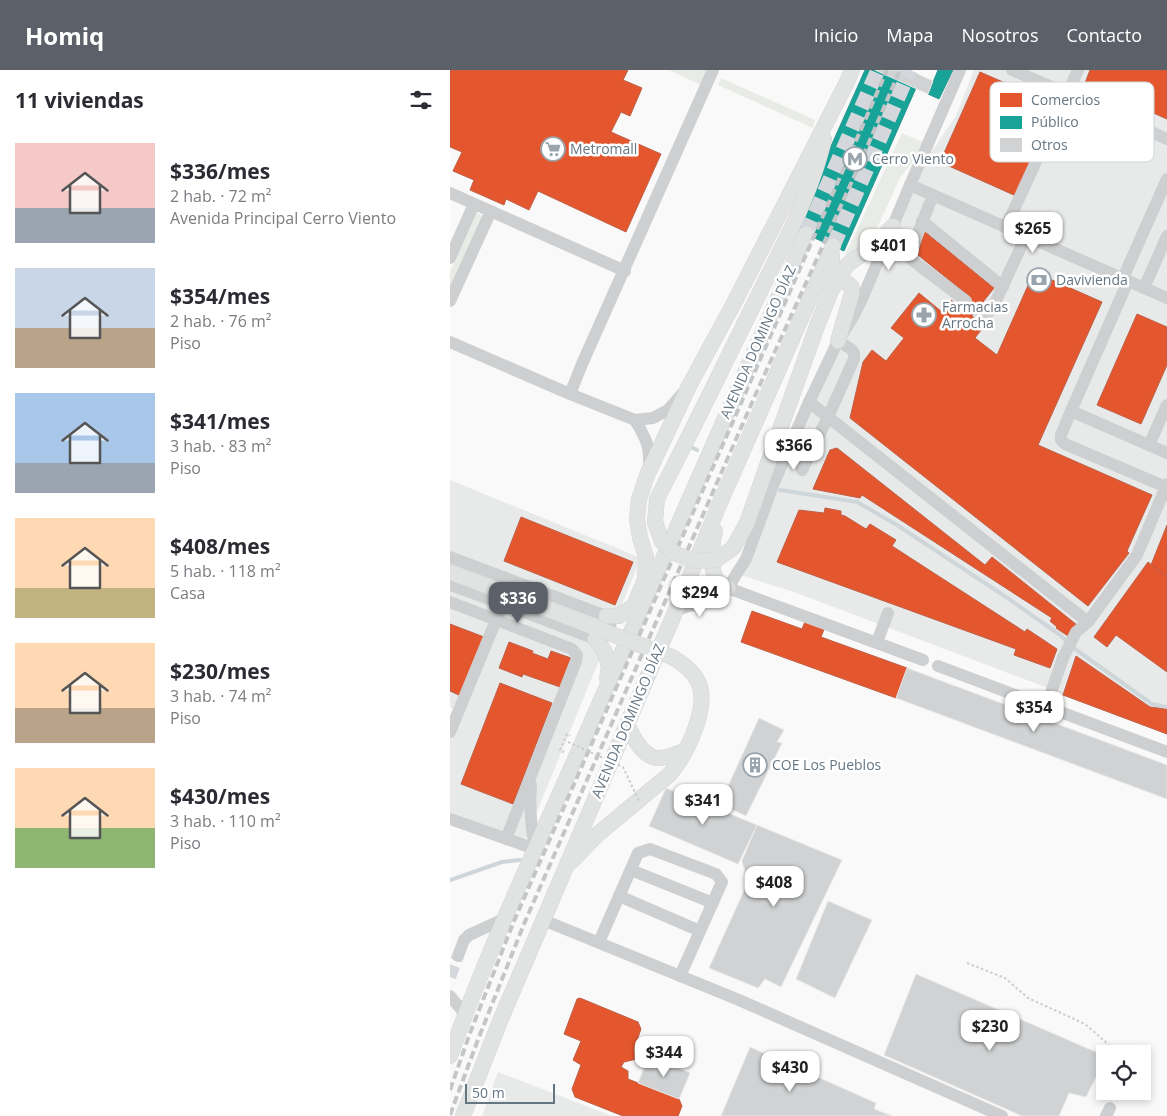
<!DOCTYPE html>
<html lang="es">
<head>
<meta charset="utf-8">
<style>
	:root { --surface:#fff; --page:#f7f7f7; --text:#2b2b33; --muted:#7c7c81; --accent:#5c6169 }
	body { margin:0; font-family:"Open Sans",sans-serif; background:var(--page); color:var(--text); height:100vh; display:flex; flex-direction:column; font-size:19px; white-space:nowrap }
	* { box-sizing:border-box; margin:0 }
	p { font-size:16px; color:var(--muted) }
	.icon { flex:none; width:28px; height:28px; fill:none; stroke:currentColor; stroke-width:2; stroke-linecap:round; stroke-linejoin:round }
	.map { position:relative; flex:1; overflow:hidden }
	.drawer { display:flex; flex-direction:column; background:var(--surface); width:450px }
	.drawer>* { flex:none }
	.tools { position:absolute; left:646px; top:975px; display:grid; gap:10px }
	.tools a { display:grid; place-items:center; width:55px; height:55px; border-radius:0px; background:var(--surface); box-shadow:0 2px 8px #0003; font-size:25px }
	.scale { position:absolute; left:15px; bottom:12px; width:90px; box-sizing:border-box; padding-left:5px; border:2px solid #657683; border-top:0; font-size:14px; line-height:18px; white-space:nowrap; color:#657683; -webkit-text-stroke:4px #fff; paint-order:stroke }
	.price { position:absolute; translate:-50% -42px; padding:0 11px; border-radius:10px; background:#fff; color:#222; font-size:16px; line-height:32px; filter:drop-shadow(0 1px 2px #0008) }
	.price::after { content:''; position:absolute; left:50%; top:30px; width:15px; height:11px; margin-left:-8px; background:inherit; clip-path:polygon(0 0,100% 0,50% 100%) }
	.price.on { background:var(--accent); color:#fff }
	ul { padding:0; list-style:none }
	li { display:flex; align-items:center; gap:15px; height:125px; padding:0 15px }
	li span { display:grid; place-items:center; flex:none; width:140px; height:100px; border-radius:0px; color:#555 }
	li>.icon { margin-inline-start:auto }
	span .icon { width:60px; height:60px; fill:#fffc; stroke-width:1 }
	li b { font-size:21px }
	h2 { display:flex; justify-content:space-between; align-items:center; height:60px; padding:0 15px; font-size:21px }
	header { display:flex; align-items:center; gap:30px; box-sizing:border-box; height:70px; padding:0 25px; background:var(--accent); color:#fff }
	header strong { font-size:24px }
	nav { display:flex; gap:28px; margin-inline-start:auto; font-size:18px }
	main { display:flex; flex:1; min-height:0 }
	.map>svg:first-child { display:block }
</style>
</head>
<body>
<header>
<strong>Homiq</strong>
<nav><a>Inicio</a><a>Mapa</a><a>Nosotros</a><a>Contacto</a></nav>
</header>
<main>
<section class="drawer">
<h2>11 viviendas<svg class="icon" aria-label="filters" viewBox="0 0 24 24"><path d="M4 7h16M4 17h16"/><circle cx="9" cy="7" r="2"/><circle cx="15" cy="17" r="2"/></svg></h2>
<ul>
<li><span style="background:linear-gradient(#f6c9c9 65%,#9aa5b1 0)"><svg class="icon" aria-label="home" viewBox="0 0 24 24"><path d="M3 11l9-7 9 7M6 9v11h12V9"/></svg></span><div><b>$336/mes</b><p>2 hab. · 72 m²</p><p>Avenida Principal Cerro Viento</p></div></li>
<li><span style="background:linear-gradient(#c9d6e8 60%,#b9a48a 0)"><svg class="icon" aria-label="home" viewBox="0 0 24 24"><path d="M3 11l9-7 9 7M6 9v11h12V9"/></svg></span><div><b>$354/mes</b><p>2 hab. · 76 m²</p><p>Piso</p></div></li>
<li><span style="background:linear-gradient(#a9c7e8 70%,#9aa5b1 0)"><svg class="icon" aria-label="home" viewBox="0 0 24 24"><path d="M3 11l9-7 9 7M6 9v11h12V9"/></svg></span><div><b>$341/mes</b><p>3 hab. · 83 m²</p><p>Piso</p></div></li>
<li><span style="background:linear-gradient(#ffd9b3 70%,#c2b280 0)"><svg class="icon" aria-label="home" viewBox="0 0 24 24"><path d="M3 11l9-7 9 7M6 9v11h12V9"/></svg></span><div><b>$408/mes</b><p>5 hab. · 118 m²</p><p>Casa</p></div></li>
<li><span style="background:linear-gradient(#ffd9b3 65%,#b9a48a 0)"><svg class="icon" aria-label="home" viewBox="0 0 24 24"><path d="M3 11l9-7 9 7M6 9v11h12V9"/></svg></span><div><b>$230/mes</b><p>3 hab. · 74 m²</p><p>Piso</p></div></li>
<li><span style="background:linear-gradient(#ffd9b3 60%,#8fb573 0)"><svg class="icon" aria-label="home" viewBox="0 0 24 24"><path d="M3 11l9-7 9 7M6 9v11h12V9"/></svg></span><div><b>$430/mes</b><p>3 hab. · 110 m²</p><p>Piso</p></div></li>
</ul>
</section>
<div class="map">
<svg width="717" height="1046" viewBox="0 0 717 1046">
	<rect width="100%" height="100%" fill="#f9f9f9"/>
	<g fill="#e8e9e9">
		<polygon points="524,0 717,0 717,663 344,522 290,505 458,116 506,46"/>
		<polygon points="0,410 191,488 72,778 0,748 0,662 8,641 0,637"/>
		<polygon points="48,1002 162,1046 32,1046"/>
	</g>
	<g fill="#e8ebe6">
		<polygon points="219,0 257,0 251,15"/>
		<polygon points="271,8 365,50 363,58 268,15"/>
		<polygon points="452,63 472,72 464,90 450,108 420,173 392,192"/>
		<polygon points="27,143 33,146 0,219 0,202"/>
	</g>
	<g fill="#e4572e" stroke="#be6048">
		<polygon points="0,0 178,0 173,10 192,18 180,46 171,42 161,62 211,84 176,162 88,121 79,140 56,129 54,135 20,120 24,110 3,101 12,82 0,77"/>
		<polygon points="640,0 717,0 717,49 635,13"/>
		<polygon points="530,2 606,35 566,126 490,92"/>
		<polygon points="474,161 544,218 522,246 511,238 519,226 468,185"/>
		<polygon points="584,202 652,232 588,375 702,425 677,481 679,483 638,536 400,348 413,292 422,280 436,291 454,268 441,258 469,223 492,242 501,230 522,246 534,256 525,268 547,285"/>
		<polygon points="687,244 717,257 717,295 691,354 647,335"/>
		<polygon points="387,378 535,495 542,487 627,555 618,566 606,558 607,557 600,551 602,548 412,425 410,428 363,419 380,380"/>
		<polygon points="375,438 391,441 391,445 395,446 416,459 420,454 446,470 442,476 575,562 577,559 607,579 600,598 564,585 566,579 327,492 349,440 374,443"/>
		<polygon points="71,447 183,492 165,535 54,491"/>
		<polygon points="717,455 717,507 701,495"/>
		<polygon points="698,492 717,507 717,602 666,565 657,577 644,567"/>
		<polygon points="302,541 352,559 356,549 375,557 371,567 457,598 446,628 291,572"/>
		<polygon points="0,554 34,567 11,626 0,621"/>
		<polygon points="59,572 83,581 82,583 98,589 101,581 121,588 110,617 73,604 72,607 49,598"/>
		<polygon points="626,586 700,637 717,639 717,664 613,625"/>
		<polygon points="50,613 102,633 63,734 11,714"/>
		<polygon points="130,928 188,952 191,959 184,979 187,989 174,992 171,997 178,1001 178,1009 229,1029 232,1036 228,1046 173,1046 125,1027 122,1019 131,995 123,990 131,971 114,964 127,929"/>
	</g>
	<g fill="#17a398" stroke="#2e9692">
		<polygon points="415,0 449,0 470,9 394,181 344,159"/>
		<polygon points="488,0 503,0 489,29 478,24"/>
	</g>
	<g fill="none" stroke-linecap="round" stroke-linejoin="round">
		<g stroke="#ced6d9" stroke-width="4">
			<polyline points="237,375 247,380"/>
			<polyline points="330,420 407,432 447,455 559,529 610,565 625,579 702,634 717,637"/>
			<polyline points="0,810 52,792 70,790"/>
		</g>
	</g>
	<g fill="#d0d2d3" stroke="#e8e8e8">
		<polygon points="425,0 459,0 483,11 478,24"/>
		<polygon points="457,598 717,695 717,729 446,628"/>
		<polygon points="309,648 334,660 327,672 332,673 296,746 270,734"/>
		<polygon points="216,718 307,755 288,794 199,756"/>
		<polygon points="307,755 392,790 331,917 315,909 308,918 259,898 298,812 292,791"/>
		<polygon points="378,831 422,850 385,928 346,909"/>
		<polygon points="466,904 655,986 655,989 636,1027 619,1023 609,1046 572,1046 434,985"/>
		<polygon points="300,977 426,1033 424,1039 442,1046 271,1046"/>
		<polygon points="199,986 240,1003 229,1029 188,1013"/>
	</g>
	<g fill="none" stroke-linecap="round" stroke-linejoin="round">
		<polyline stroke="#d4d8dc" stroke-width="12" stroke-dasharray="12 6" stroke-linecap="butt" points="0,907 8,886"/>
		<g stroke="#d4d8dc" stroke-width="15" stroke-dasharray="15 8" stroke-linecap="butt">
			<polyline points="356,164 428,0"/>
			<polyline points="383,176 460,0"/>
		</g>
		<g stroke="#d5d6d7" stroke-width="16">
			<g id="major">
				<path d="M386 213C393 211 397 211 402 218V223L388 271"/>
				<polyline points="383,218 397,195 425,175 443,156"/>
				<path d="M242 360 346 149C357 123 368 97 374 69"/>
				<polyline points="318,393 367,256 381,221 382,186"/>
				<path d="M265 461C262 474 260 493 265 507 268 512 273 515 278 518"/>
				<polyline points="0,502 151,560"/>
				<polyline points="156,546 169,546 184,536 195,509 196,487 190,468 187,449 189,429 198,403 239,316 284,233 397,12 402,0"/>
				<polyline points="145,569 154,580 159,596 157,609"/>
				<path d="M177 655C184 667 190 684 206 688 214 689 226 684 234 681"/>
				<path d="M122 791 148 764 220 704C236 685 259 639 249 614 244 601 233 594 222 587"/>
				<path d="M0 986C38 879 87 776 133 671 208 502 281 333 356 164"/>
				<polyline points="13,1046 50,951 226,540 269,435 383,176"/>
			</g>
		</g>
		<g stroke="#cbcccd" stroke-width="2" stroke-dasharray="2.5 2.5" stroke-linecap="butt">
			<polyline points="114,681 113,682 110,680 117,664 120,666"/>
			<polyline points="517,893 555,908 578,928 635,954 658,974 660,984"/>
		</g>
		<g stroke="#cecfd0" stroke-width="12">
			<polyline points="562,0 616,23 717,69"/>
			<polyline points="460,115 717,228"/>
			<polyline points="0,123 175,201"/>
			<polyline points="483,125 460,184 462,190 516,231"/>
			<polyline points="472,151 553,217"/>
			<polyline points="556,157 628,0"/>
			<polyline points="0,188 24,134"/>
			<polyline points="673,208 717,109"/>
			<polyline points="678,211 621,341 611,365 611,370 615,374 716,417"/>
			<polyline points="694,218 717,166"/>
			<polyline points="0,231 41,141"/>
			<polyline points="527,240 532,243 538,243 543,237 576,166"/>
			<polyline points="0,272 120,324 185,350 203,348 218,340 232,324"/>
			<polyline points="120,324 132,294 263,0"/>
			<polyline points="359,332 638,552"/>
			<polyline points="621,341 717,383"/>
			<path d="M185 350C197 370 200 376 199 399"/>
			<polyline points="699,375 717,335"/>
			<polyline points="352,400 378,347 404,289 404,283 401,279 388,271"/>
			<path d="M0 487 156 546C165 559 160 567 145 569L53 534 0 515"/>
			<polyline points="278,518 473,590"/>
			<polyline points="0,532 122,579 127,585 126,591 56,769"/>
			<polyline points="226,540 266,528 278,518 287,503 296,489 323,415 359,332 388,271 404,245 412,229 460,115 510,0"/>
			<polyline points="427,572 438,543"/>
			<polyline points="488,596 717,682"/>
			<polyline points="596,637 613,588 626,562 638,552 687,485 717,414"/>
			<polyline points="0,662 49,543"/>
			<path d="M81 715C79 737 81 757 85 779"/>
			<polyline points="0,749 85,779"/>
			<polyline points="181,800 263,833"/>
			<polyline points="169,826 250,861"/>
			<polyline points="93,850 289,930 552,1046"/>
			<polyline points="149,872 188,783 200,779 266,804 272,812 230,906"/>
			<polyline points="8,886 14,870 19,865 54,849"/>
			<polyline points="0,926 15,944"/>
			<polyline points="656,1046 660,1038"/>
		</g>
		<use href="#major" stroke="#e1e2e2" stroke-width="15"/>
		<g stroke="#c3c5c6" stroke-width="4" stroke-dasharray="8 4" stroke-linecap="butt">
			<polyline points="0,1020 20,963 64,851 437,0"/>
			<polyline points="0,1045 29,967 74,854 308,319 408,98 450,0"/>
		</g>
		<g stroke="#d5d6d7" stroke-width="16" stroke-linecap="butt">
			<g id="major-bridge">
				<polyline points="242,360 207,429 205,452 212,472 226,484 245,491 266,490 283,478 297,453 318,393"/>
				<polyline points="151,560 222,587"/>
			</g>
		</g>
		<polyline stroke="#cbcccd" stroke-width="2" stroke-dasharray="2.5 2.5" stroke-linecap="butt" points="118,672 173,697 189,731"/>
		<use href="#major-bridge" stroke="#e1e2e2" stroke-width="15"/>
	</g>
	<defs>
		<g id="supermarket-ring" transform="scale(1.25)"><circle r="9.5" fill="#fff" stroke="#99a4ac" stroke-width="1.5"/><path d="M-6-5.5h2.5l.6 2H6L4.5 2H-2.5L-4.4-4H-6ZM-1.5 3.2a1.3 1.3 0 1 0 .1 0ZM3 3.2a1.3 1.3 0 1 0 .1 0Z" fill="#99a4ac"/></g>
		<g id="metro-ring" transform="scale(1.25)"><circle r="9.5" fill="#fff" stroke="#99a4ac" stroke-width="1.5"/><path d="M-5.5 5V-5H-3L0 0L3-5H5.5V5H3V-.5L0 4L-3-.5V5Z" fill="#99a4ac"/></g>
		<g id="bank-ring" transform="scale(1.25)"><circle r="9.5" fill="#fff" stroke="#99a4ac" stroke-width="1.5"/><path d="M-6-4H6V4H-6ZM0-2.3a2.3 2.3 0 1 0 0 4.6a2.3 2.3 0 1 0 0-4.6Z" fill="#99a4ac"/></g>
		<g id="pharmacy-ring" transform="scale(1.25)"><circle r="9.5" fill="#fff" stroke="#99a4ac" stroke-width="1.5"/><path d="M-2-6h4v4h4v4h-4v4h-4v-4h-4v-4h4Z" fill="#99a4ac"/></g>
		<g id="building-ring" transform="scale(1.25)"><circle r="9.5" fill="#fff" stroke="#99a4ac" stroke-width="1.5"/><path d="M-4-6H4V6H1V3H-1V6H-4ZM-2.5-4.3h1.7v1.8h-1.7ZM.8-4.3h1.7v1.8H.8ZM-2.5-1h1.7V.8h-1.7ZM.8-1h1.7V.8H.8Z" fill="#99a4ac"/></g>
	</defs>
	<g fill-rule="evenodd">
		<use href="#supermarket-ring" x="103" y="79"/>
		<use href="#metro-ring" x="405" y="89"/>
		<use href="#bank-ring" x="589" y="210"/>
		<use href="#pharmacy-ring" x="474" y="245"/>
		<use href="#building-ring" x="305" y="695"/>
	</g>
	<g text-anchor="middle" stroke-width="5" stroke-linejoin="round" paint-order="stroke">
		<g font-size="14" fill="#657683" stroke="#fff" text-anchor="start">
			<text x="120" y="84">Metromall</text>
			<text x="422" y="94">Cerro Viento</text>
			<text x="606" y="215">Davivienda</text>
			<text x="492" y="242">Farmacias<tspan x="492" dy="16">Arrocha</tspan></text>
			<text x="322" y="700">COE Los Pueblos</text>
		</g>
		<g font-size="14" fill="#657683" stroke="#fff">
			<text transform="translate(308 272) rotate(-66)" y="5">AVENIDA DOMINGO DÍAZ</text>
			<text transform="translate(178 651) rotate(-67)" y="5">AVENIDA DOMINGO DÍAZ</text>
		</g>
	</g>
	<rect x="540" y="12" width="164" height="80" rx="8" fill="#fff" stroke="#d1d6da" stroke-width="1"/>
	<rect x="550" y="23" width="22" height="14" fill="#e4572e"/>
	<rect x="550" y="46" width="22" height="13" fill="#17a398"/>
	<rect x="550" y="68" width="22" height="14" fill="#d0d2d3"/>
	<g font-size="14" fill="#657683">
		<text x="581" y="35">Comercios</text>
		<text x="581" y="57">Público</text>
		<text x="581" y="80">Otros</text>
	</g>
</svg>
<div class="tools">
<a><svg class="icon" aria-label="locate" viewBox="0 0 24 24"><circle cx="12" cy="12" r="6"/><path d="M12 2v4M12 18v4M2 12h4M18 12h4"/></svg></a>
</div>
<div class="scale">50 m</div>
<b class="price" style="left:583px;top:184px">$265</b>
<b class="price" style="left:439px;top:201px">$401</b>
<b class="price" style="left:344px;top:401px">$366</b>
<b class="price" style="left:250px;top:548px">$294</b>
<b class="price on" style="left:68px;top:554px">$336</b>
<b class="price" style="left:584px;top:663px">$354</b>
<b class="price" style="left:253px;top:756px">$341</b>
<b class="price" style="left:324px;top:838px">$408</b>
<b class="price" style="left:540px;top:982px">$230</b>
<b class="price" style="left:214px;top:1008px">$344</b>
<b class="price" style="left:340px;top:1023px">$430</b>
</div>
</main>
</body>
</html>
